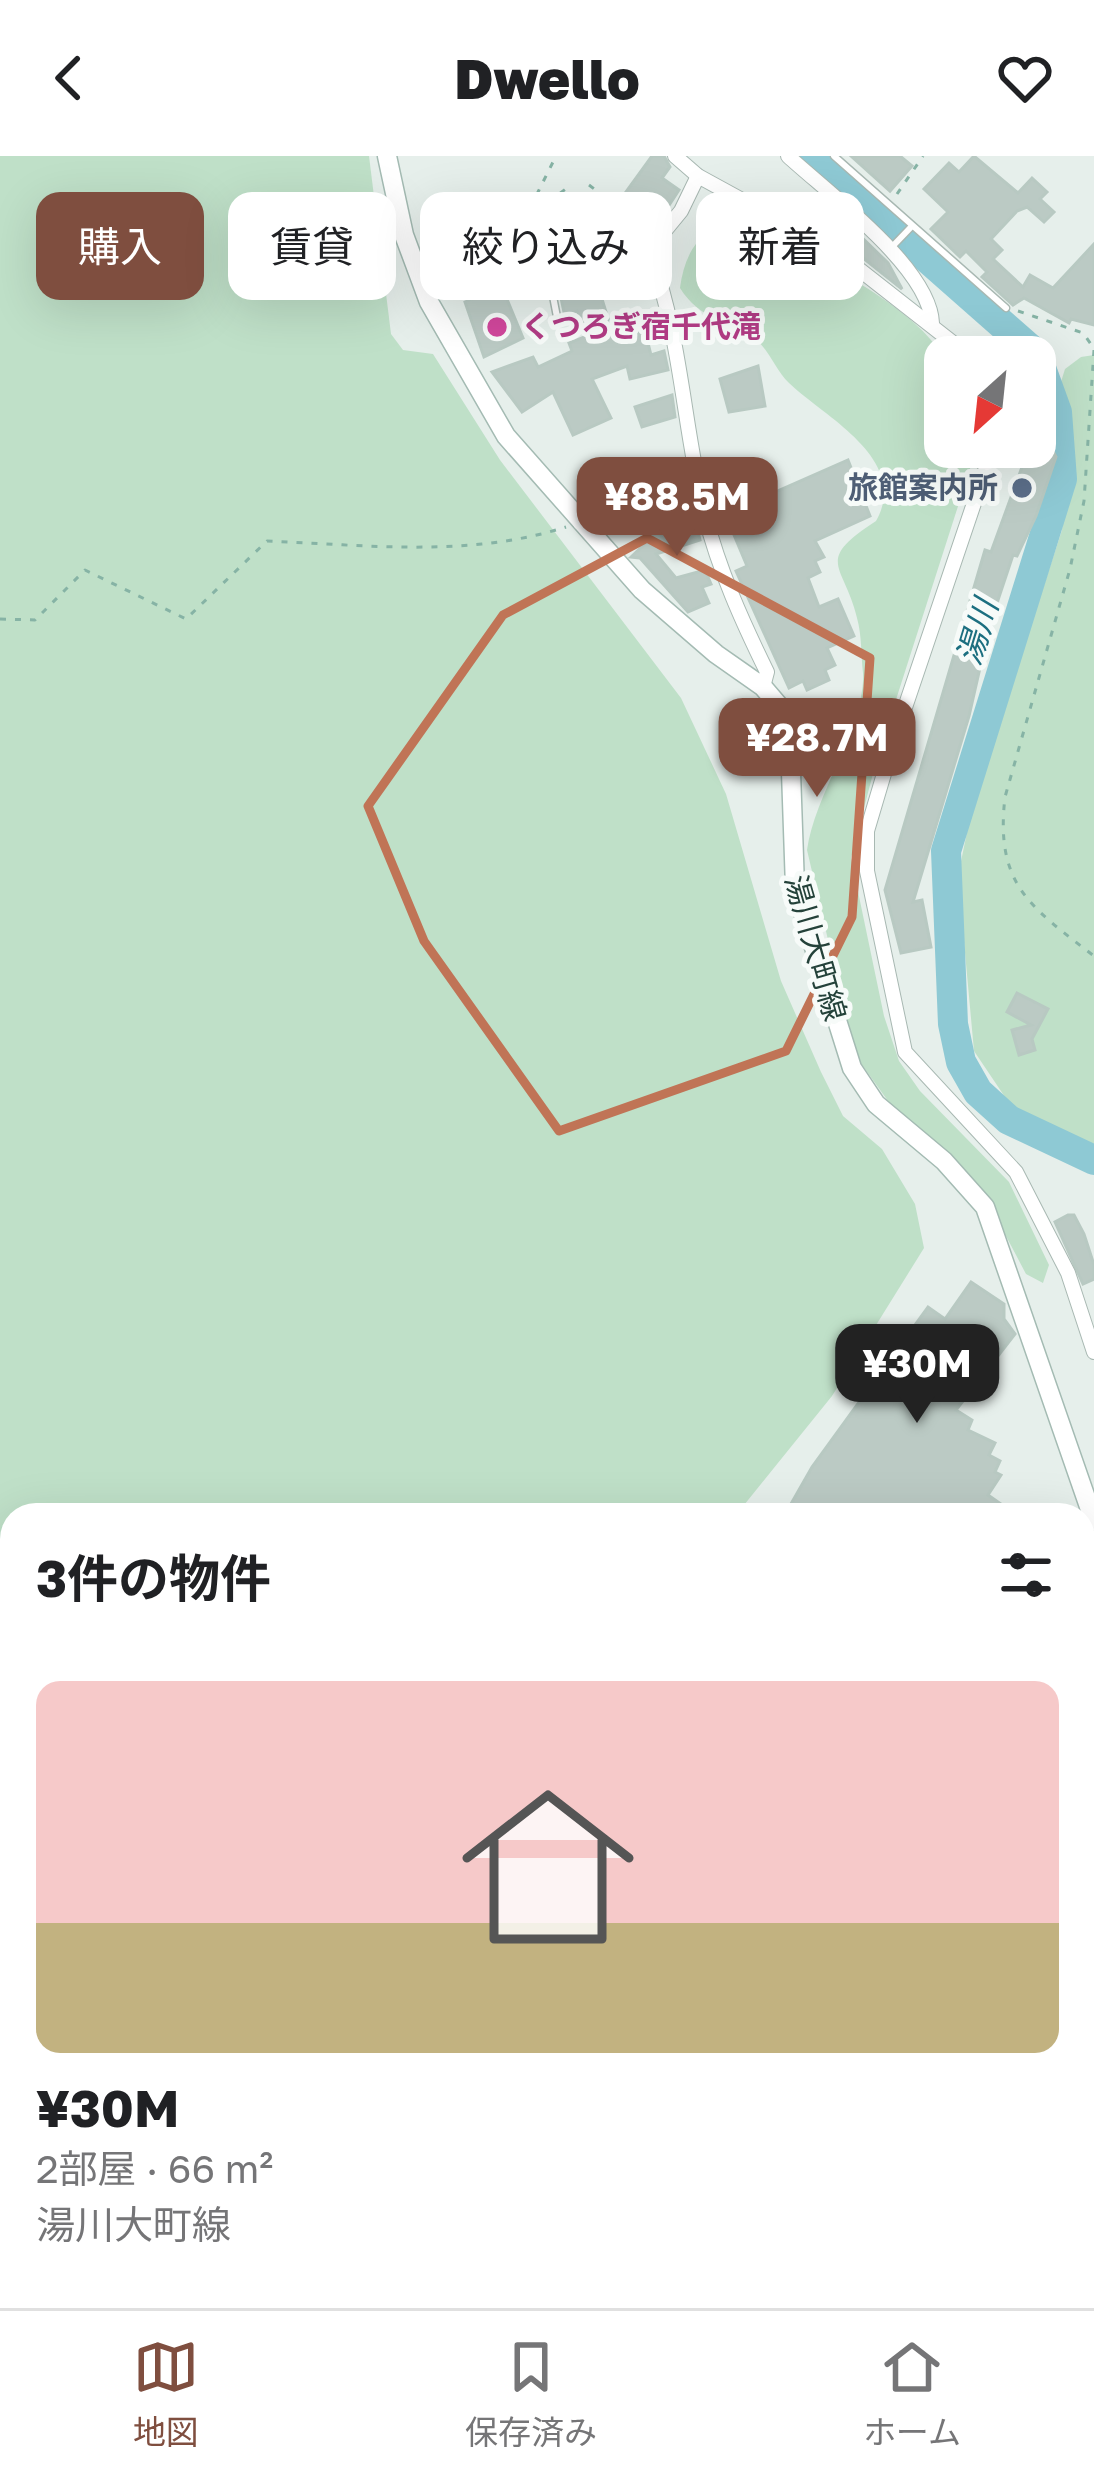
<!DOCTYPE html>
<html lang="ja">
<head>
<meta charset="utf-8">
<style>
	:root { --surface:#fff; --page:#f6f6f6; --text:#202124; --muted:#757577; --line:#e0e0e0; --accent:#7f4e3f }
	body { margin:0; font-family:"Golos Text","Noto Sans JP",sans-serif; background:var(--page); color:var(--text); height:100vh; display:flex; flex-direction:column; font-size:45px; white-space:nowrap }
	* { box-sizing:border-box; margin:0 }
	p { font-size:39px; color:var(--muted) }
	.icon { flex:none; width:66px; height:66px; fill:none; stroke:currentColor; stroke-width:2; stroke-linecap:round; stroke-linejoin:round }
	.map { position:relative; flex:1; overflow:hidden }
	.drawer { position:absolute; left:0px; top:1347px; width:1095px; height:807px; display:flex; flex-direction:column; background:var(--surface); border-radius:36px 36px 0 0; box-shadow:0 12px 48px #0002 }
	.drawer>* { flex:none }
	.hud { position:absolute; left:36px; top:36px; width:1023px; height:108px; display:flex; gap:24px }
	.needle { width:78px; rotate:207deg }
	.fabs { position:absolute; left:924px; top:180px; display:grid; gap:24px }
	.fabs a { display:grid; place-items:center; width:132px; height:132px; border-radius:24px; background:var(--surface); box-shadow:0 12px 48px #0002; font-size:60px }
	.price { position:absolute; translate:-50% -102px; padding:0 27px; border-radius:24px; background:var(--accent); color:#fff; font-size:39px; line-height:78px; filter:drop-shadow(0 3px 6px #0008) }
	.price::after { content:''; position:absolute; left:50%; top:72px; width:36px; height:27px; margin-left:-18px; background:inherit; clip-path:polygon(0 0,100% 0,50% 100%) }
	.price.current { background:#222; color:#fff }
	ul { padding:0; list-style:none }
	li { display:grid; align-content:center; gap:24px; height:636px; padding:0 36px }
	li span { display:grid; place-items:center; height:372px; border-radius:24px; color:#555 }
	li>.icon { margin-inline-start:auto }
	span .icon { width:216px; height:216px; fill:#fffc; stroke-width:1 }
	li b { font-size:51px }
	h2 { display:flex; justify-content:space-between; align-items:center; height:144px; padding:0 36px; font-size:51px }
	.chip { padding:0 42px; border-radius:24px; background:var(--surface); box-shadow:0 12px 48px #0002; font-size:42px; line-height:108px }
	.chip.current { background:var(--accent); color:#fff }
	header { display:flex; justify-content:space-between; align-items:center; height:156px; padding:0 36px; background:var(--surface); font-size:54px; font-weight:800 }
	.dock { display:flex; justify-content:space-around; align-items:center; height:168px; border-top:3px solid var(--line); background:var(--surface); font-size:33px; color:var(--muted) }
	.dock a { display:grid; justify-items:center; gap:6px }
	.dock .current { color:var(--accent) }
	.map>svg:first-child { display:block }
</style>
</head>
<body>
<header><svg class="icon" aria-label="back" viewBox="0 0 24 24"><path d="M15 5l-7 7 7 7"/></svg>Dwello<svg class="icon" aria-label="heart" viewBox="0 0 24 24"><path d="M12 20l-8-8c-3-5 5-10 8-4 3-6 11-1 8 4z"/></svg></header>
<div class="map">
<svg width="1094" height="2152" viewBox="0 0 1094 2152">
	<rect width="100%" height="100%" fill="#e6efeb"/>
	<g fill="#bfe0c8">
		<polygon points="0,0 369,0 391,178 403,194 433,198 500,304 681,542 726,638 781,825 821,916 843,960 882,993 915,1048 924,1092 832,1240 736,1359 12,1359 12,2142 930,2142 935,2152 0,2152"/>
		<path d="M740 64C789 87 928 154 945 207 952 230 945 267 945 291H977L876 606 851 702 884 860 899 905 920 935 1009 1026 1049 1109 1043 1127 1026 1118 980 1031 888 945 855 899 807 694C814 640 866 567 863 517 861 500 862 480 857 462 844 407 813 406 876 365 911 303 823 260 789 227 776 215 769 193 755 183 727 164 700 164 680 132 685 95 701 70 740 64Z"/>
		<polygon points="1094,199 1094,989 1043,970 1009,947 974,895 958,720 973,647 1062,374 1069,311 1060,229 1065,213 1081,201"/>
	</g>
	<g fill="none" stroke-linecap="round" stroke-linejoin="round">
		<polyline stroke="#8ec9d4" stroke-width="30" points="811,0 1036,198 1057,256 1062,323 946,695 953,868 961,906 978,936 1009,964 1094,1004"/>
	</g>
	<g fill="#bbcac4" stroke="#b8c9c2" stroke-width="3">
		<polygon points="652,0 664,0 670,11 662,22 679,34 638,97 589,114 581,94 571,99 560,90 552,95 544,83 592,56 605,65"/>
		<polygon points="851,0 900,0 912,10 890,35"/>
		<polygon points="974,0 1018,37 1032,22 1047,36 1040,43 1054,56 1044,66 1027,51 1017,55 991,83 1002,94 993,103 1023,131 1030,119 1053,132 1094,88 1094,169 1071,163 1069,167 1024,142 1013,149 982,121 987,116 966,95 960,101 931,73 948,56 924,33 949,7 959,16"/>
		<polygon points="496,52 513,77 502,84 521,118 499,124 523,182 484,201 465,146 481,139 476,120 489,116 460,74"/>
		<polygon points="849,69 888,107 902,133 838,82"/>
		<polygon points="597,127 610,169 653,155 658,171 645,175 651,199 664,195 668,214 630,223 627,210 592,223 611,262 573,279 553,236 522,256 492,216 533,201 538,211 572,195 569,187 587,180 577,155 565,161 561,142"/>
		<polygon points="758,210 765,250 729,256 720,223"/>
		<polygon points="672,239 675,261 642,271 635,251"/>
		<polygon points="1035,261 1056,301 1036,360 1017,400 1013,399 990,468 969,560 913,746 922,744 931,791 901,797 885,734 985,394 991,396 1029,292 1035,294"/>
		<polygon points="848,304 870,360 815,385 824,401 815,405 820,416 808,422 819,451 838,443 854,480 827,492 835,509 825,514 829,524 807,534 803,525 789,532 736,415 747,410 729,367 719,369 707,312 723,310 729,350 739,352"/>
		<polygon points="689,340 700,384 656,398 676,422 705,414 711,428 702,431 709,447 688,456 640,402 631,401 662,371 683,365 679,344"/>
		<polygon points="1017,837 1048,853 1032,883 1035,894 1019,899 1012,874 1031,869 1007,856"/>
		<polygon points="1068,1059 1074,1059 1084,1078 1094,1109 1094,1123 1083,1128 1055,1066"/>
		<polygon points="971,1126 1004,1148 1004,1163 1015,1178 956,1254 972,1264 968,1274 995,1287 989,1299 1000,1305 995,1316 1001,1319 988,1339 1001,1348 993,1359 795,1359 798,1354 791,1348 812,1311 928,1151 945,1163"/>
	</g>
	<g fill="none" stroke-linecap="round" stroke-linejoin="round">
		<g stroke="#a8b8b2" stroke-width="9">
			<g id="service">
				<polyline points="834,0 1006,152"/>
				<polyline points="890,93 912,70"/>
				<polyline points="557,161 552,135 648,102"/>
			</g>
		</g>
		<g stroke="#a8b8b2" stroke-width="16">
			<g id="minor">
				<polyline points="675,0 698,20 837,96 971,201"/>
				<path d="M788 0C828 37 930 112 932 167"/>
				<path d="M698 20 681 55 649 94C682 181 683 271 705 359 719 414 742 465 767 516L763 531"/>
				<polyline points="993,291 894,584 867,675 867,715 905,896 1016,1016 1068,1117 1094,1196"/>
				<polyline points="580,367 699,325"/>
				<polyline points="1083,1831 1094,1829"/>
				<polyline points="1083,2098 1094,2116"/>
			</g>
		</g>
		<g stroke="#a4bbb3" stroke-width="21">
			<g id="secondary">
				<polyline points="387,0 404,79 429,146 506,280 642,434 716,498 763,531 781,552 790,587 795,731 852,912 876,948 944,1005 985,1051 1094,1365"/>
				<polyline points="1083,1430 1094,1426"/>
				<polyline points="0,1594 12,1583"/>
				<polyline points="0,1731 12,1711"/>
				<polyline points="0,1795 12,1808"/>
			</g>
		</g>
		<g stroke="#86b3a5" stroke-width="3" stroke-dasharray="6 9" stroke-linecap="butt">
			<polyline points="589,29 613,47 641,83"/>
			<polyline points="897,38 923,0"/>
			<polyline points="538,54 538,36 556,0"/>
			<polyline points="539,63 544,79"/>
			<path d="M506 89C531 70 543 48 570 30"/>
			<polyline points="1018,155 1083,177 1093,191"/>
			<path d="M1094 194 1084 345 1070 413 1005 641C995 728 1029 750 1094 800"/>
			<path d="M0 463 35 464 85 414 186 463 267 385C367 389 469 402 566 371"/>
			<polyline points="1083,1606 1094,1604"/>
			<polyline points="1083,2027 1094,2020"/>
			<polyline points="442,2142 457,2152"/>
			<polyline points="541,2142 558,2152"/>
			<polyline points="838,2142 850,2152"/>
			<polyline points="764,2152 765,2142"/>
			<polyline points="820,2152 831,2142"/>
		</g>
		<use href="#service" stroke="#fff" stroke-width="6"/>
		<use href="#minor" stroke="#fff" stroke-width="14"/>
		<use href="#secondary" stroke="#fff" stroke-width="18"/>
	</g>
	<path fill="none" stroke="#c07456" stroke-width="9" stroke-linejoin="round" d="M647 382 870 502 852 761 786 895 559 975 424 785 368 650 503 459Z"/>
	<circle fill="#d1479c" stroke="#f7fbf9" stroke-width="4.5" cx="497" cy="171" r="12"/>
	<circle fill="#5c6f8a" stroke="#f7fbf9" stroke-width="4.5" cx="1022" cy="332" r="12"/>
	<g text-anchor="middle" stroke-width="10" stroke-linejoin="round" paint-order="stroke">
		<g font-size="30" font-weight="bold" fill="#b23c85" stroke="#f7fbf9" text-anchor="start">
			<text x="521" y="181">くつろぎ宿千代滝</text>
		</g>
		<g font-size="30" font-weight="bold" fill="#4e5e75" stroke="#f7fbf9" text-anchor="end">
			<text x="998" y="342">旅館案内所</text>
		</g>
		<g font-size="30" fill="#24423a" stroke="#f7fbf9">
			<text transform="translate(815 792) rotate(74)" y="10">湯川大町線</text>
		</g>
		<g font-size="33" font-style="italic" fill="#1c6f80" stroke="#f7fbf9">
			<text transform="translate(977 476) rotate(-73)" y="12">湯川</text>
		</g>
	</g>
</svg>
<div class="fabs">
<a><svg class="needle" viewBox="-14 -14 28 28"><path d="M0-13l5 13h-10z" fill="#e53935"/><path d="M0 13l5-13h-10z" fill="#757577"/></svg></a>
</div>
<b class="price" style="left:677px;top:403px">¥88.5M</b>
<b class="price" style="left:817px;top:644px">¥28.7M</b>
<b class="price current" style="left:917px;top:1270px">¥30M</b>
<div class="hud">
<a class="chip current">購入</a>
<a class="chip">賃貸</a>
<a class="chip">絞り込み</a>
<a class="chip">新着</a>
</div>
<section class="drawer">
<h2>3件の物件<svg class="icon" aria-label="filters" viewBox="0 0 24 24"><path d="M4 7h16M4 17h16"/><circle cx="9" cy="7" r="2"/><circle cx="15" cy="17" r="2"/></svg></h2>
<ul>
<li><span style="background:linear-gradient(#f6c9c9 65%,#c2b280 0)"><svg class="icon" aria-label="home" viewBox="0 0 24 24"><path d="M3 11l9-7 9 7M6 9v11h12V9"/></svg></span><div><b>¥30M</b><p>2部屋 · 66 m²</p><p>湯川大町線</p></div></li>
</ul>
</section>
</div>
<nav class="dock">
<a class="current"><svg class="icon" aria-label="map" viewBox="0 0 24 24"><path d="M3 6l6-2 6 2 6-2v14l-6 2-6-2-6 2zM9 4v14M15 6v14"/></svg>地図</a>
<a><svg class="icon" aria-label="saved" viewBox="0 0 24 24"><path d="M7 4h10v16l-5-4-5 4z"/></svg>保存済み</a>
<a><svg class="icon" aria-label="home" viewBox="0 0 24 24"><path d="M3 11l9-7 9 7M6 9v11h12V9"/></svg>ホーム</a>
</nav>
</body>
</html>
